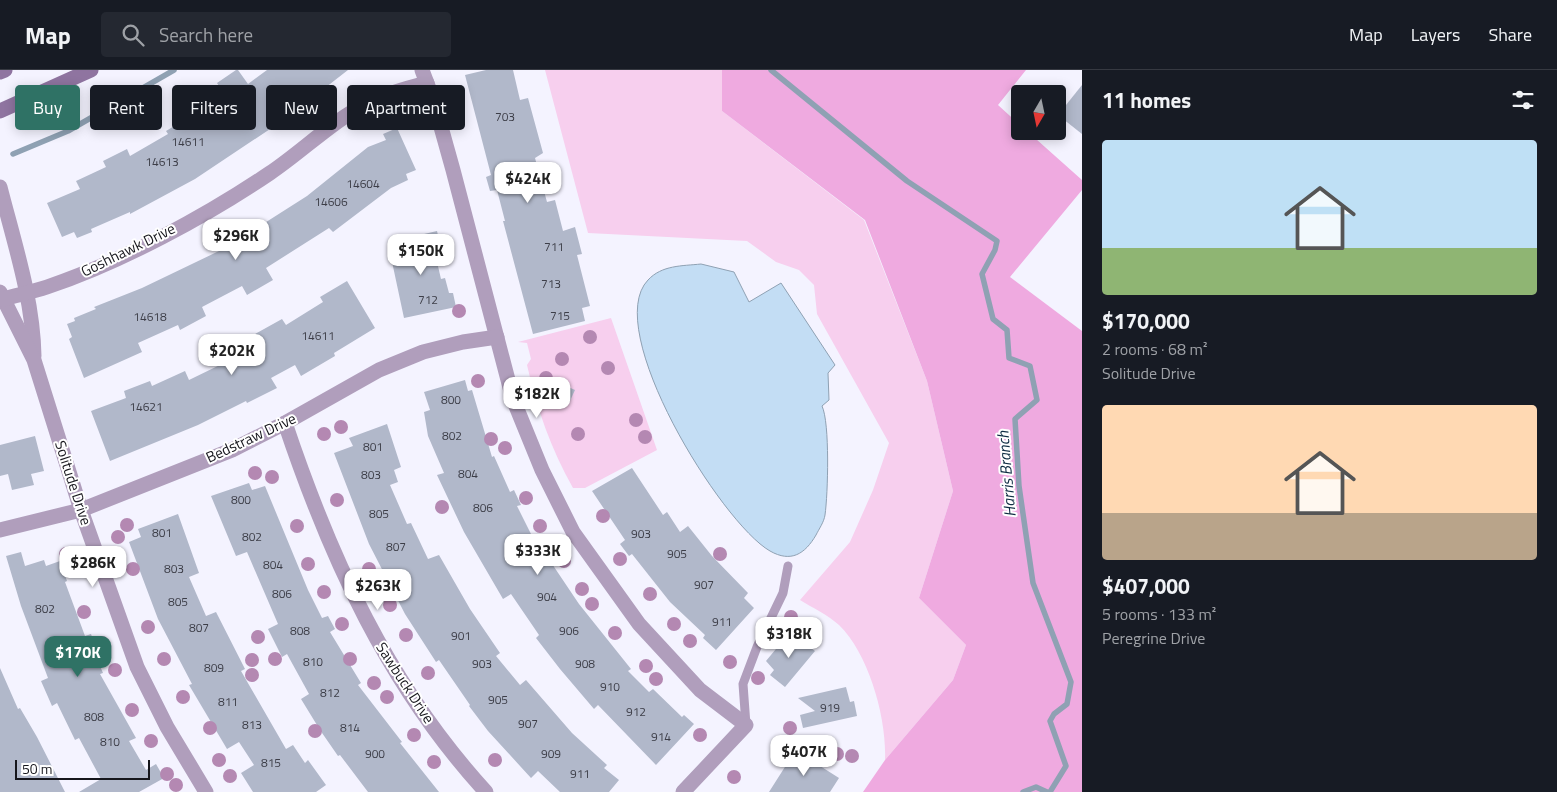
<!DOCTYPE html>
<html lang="en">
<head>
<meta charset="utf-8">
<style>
	:root { --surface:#171b24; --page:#242831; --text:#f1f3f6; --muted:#9ea1a6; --line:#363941; --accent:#2f7265 }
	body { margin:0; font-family:"Titillium Web",sans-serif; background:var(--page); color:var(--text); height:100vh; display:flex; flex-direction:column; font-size:19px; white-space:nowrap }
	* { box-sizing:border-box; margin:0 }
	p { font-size:16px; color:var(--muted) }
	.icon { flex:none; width:28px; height:28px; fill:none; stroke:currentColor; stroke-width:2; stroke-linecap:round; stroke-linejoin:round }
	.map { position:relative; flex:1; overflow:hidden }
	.drawer { display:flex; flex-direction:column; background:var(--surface); width:475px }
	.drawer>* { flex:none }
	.banner { position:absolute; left:15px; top:15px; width:475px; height:45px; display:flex; gap:10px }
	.needle { width:32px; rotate:189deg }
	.controls { position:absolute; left:1011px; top:15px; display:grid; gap:10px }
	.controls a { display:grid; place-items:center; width:55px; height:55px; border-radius:5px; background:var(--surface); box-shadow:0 2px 12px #0003; font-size:25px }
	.scale { position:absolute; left:15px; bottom:12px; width:135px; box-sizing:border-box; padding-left:5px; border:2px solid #16161c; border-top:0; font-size:14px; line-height:18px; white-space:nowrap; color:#16161c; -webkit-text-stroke:4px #fff; paint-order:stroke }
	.price { position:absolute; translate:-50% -42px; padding:0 11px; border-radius:10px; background:#fff; color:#222; font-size:16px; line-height:32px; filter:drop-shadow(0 1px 2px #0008) }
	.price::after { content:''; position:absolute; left:50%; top:30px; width:15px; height:11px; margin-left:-8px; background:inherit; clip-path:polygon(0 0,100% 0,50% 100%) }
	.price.current { background:var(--accent); color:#fff }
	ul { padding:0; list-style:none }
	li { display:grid; align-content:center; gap:10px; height:265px; padding:0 20px }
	li span { display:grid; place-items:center; height:155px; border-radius:5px; color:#555 }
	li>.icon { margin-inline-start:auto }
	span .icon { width:90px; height:90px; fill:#fffc; stroke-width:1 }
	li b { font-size:21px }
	h2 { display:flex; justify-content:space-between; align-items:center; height:60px; padding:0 20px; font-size:21px }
	.chip { padding:0 18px; border-radius:5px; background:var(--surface); box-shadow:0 2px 12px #0003; font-size:18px; line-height:45px }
	.chip.current { background:var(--accent); color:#fff }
	header { display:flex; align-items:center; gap:30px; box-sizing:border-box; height:70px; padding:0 25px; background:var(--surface); border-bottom:1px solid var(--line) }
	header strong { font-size:24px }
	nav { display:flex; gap:28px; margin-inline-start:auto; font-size:18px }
	.search { width:350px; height:45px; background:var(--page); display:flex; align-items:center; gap:12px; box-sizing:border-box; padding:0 18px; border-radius:5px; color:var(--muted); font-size:19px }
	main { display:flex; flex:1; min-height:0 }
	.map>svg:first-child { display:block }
</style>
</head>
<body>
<header>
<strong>Map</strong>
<div class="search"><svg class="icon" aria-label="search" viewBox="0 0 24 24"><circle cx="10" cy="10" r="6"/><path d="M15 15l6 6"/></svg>Search here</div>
<nav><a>Map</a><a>Layers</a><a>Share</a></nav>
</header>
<main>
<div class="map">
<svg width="1082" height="722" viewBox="0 0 1082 722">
	<rect width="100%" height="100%" fill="#f4f3ff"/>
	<g fill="#f7cfee">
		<path d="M545 0H722V41L864 150 927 311 953 421 919 528 966 575 953 610 885 690C887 649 869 584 839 555 828 545 813 538 800 530L850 472 873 420 889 373 817 244 814 215 799 200 776 192 747 171 588 163Z"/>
		<path d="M611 248 657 380 585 418H573C551 379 537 339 527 295L531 289 527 273 518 272Z"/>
	</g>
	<polygon fill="#efaae0" points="722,0 1026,0 998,35 1020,55 1020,61 1027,61 1082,110 1082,120 1010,207 1082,261 1082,722 863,722 885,690 953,610 966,575 919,528 953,421 927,311 865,150 722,41"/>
	<path fill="#c3ddf4" stroke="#8fa1b3" d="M701 194 734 202 749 232 781 213 835 295 828 303 829 330 822 336C830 353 828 424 825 445 824 452 819 459 816 465 805 484 791 493 770 481 721 453 601 259 648 210 662 195 682 196 701 194Z"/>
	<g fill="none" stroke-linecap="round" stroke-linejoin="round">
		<g stroke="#8fa1b3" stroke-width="5.5">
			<polyline points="771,0 907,111 997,171 995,180 982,204 993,249 1007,260 1009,288 1030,296 1037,330 1015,349 1019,416 1033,513 1071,612 1067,634 1054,644 1050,651 1066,696 1050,722"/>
			<polyline points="13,84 68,61 174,0"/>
			<polyline points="1023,722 1036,717 1047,722"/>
		</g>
	</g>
	<g fill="#b1b8ca">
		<polygon points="236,0 238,0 248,14 267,0 348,0 285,49 195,109 130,144 130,142 91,159 92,162 77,168 74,162 62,167 47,133 80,119 76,111 106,97 103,91 127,79 130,86 168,64 166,61 196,43 194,39 222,21 217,13"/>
		<polygon points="486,0 513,0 520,30 528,28 543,83 535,88 547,132 555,130 563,161 575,157 582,184 577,185 590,236 582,238 585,251 533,264 503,151 505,151 497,120 490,121 486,107 491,105 465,5"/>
		<polygon points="1082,15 1082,64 1058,45"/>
		<polygon points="397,58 416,100 406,104 408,110 391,118 333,162 329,158 266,198 273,210 247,225 242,216 202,237 206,246 180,260 178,255 138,273 142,282 84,308 69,269 72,267 67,254 75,251 74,248 96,239 94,237 142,218 219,181 252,161 307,126 368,77 386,70 383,64"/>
		<polygon points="437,161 441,178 434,179 441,209 445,208 449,223 453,223 456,237 404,248 391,187 398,186 394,171"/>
		<polygon points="347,211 375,258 334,283 335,286 301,306 295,295 271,308 277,318 247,333 246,331 198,355 110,391 91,341 126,328 124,321 150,311 152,316 185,301 189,310 226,292 222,285 257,267 255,264 282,249 286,255 323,232 320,227"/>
		<polygon points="465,310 468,321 472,320 492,387 494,386 510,422 514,420 521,435 517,436 536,474 538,473 579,534 631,599 628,601 649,622 653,619 682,647 684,645 694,654 656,695 598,635 594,639 560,599 536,568 539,565 511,524 503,529 464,462 437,405 444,403 428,366 424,342 430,340 424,322"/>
		<polygon points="555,311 575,320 569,333 550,325"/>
		<polygon points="387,354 401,397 394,400 398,412 390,415 407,454 411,453 428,489 439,485 470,539 500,583 496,586 520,615 526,610 572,663 607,695 604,698 619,710 609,722 560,722 538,701 531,708 488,661 469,636 470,635 439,590 436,592 405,544 369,474 334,383 353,376 349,368"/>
		<polygon points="35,366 44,401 31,404 34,415 12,420 8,404 0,406 0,375"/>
		<polygon points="632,398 663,445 667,442 680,462 688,456 712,486 748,523 744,528 754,538 716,580 703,568 705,565 670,532 632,484 629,486 620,474 625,470 592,421"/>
		<polygon points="249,413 252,420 265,416 308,520 322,548 328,546 335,559 330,562 361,613 358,615 402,672 400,673 439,722 368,722 340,685 338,686 320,660 301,629 309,624 287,584 282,587 268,559 278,554 247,482 236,486 211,426"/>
		<polygon points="178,444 199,503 189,507 206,546 216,542 245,599 241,601 286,679 293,675 305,693 308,690 326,715 316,722 253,722 241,703 254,695 239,672 227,679 189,615 192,614 158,549 129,472 141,467 138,459"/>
		<polygon points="21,482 25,496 44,490 46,496 60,491 67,511 65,512 85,566 91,564 96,578 93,580 103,603 100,604 136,668 129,671 146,700 156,694 164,708 139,722 79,722 101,709 79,668 75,670 57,633 52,636 41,611 48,608 21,536 6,486"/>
		<polygon points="790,562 815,581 785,617 770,605 774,600 766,591"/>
		<polygon points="0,598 18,639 20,638 37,667 65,722 0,722"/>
		<polygon points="846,617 850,632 854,631 857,646 803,658 800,645 815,641 798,628"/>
		<polygon points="798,682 839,708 830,722 769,722 790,689 792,691"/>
	</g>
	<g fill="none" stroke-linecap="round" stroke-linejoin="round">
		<polyline stroke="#b09ebc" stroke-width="9" points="746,655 743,614 757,577 783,523 788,496"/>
		<g stroke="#b09ebc" stroke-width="15">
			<polyline points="422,0 434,32 453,100 513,329 542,400 573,462 639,554 700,620 746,655 683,722"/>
			<path d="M0 117C14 172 33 229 34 286"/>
			<polyline points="0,222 34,290 81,440 137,597 167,657 206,722"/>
			<path d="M3 229C17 225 32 222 47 217 121 192 205 147 270 103 304 80 333 50 370 32 388 23 407 18 427 13"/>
			<path d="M285 353C331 490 388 615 486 722"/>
			<polyline points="0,460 81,440 232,380 285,353 379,300 423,282 463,272 497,267"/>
		</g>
		<g stroke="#8f74a0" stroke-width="15">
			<polyline points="0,2 5,0"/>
			<polyline points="0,41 91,0"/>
		</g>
	</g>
	<g fill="#b488b2">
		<circle cx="459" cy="241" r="7"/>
		<circle cx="590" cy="267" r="7"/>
		<circle cx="562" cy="289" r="7"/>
		<circle cx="608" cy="298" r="7"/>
		<circle cx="546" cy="308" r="7"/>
		<circle cx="478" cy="311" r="7"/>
		<circle cx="636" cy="350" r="7"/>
		<circle cx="341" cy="357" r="7"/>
		<circle cx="324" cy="364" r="7"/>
		<circle cx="578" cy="364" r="7"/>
		<circle cx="645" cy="367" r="7"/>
		<circle cx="491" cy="369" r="7"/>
		<circle cx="505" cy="378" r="7"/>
		<circle cx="255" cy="403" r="7"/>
		<circle cx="272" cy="407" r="7"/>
		<circle cx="526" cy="428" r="7"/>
		<circle cx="337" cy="430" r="7"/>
		<circle cx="442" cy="437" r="7"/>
		<circle cx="603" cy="446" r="7"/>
		<circle cx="127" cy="455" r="7"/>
		<circle cx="297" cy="456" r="7"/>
		<circle cx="540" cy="456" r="7"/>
		<circle cx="118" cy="467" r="7"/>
		<circle cx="66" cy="484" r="7"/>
		<circle cx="720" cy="484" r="7"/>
		<circle cx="620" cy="489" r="7"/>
		<circle cx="564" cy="491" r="7"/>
		<circle cx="308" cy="494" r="7"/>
		<circle cx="133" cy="499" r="7"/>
		<circle cx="369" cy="499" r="7"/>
		<circle cx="582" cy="519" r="7"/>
		<circle cx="324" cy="522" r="7"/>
		<circle cx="650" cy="524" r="7"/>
		<circle cx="592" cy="534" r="7"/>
		<circle cx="390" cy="535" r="7"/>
		<circle cx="84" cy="542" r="7"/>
		<circle cx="791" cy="547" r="7"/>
		<circle cx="342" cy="554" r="7"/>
		<circle cx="674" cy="554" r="7"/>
		<circle cx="148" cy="557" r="7"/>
		<circle cx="615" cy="563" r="7"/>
		<circle cx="406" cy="565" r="7"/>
		<circle cx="258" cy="567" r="7"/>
		<circle cx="690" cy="571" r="7"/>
		<circle cx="102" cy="573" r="7"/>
		<circle cx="164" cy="589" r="7"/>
		<circle cx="275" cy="589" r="7"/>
		<circle cx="350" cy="589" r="7"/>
		<circle cx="252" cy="590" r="7"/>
		<circle cx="730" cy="592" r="7"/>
		<circle cx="646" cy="596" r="7"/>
		<circle cx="115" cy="600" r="7"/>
		<circle cx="428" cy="603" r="7"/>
		<circle cx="252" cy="605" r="7"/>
		<circle cx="758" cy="608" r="7"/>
		<circle cx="656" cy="609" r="7"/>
		<circle cx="374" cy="613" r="7"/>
		<circle cx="183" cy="627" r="7"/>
		<circle cx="387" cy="627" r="7"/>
		<circle cx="132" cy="640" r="7"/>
		<circle cx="210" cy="658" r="7"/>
		<circle cx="790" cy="658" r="7"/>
		<circle cx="315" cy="661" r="7"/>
		<circle cx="414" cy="665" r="7"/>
		<circle cx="700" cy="665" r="7"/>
		<circle cx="151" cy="671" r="7"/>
		<circle cx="788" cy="676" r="7"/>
		<circle cx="823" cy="680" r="7"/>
		<circle cx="837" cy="684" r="7"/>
		<circle cx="852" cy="686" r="7"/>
		<circle cx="219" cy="690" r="7"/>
		<circle cx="495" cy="690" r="7"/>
		<circle cx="434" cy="692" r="7"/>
		<circle cx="167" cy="704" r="7"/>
		<circle cx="230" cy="706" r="7"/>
		<circle cx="734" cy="707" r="7"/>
		<circle cx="176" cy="715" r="7"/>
	</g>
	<g text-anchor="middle" stroke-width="4" stroke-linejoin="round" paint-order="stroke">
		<g font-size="12" fill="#3d3e48">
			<text x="505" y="51">703</text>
			<text x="188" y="76">14611</text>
			<text x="162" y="96">14613</text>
			<text x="363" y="118">14604</text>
			<text x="331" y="136">14606</text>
			<text x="554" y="181">711</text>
			<text x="551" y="218">713</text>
			<text x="428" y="234">712</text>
			<text x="560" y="250">715</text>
			<text x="150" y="251">14618</text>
			<text x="318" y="270">14611</text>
			<text x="451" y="334">800</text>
			<text x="146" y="341">14621</text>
			<text x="452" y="370">802</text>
			<text x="373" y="381">801</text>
			<text x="468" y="408">804</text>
			<text x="371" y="409">803</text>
			<text x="241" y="434">800</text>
			<text x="483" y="442">806</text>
			<text x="379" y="448">805</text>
			<text x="162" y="467">801</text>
			<text x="641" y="468">903</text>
			<text x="252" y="471">802</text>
			<text x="396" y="481">807</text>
			<text x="677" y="488">905</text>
			<text x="273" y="499">804</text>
			<text x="174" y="503">803</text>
			<text x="704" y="519">907</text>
			<text x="282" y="528">806</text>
			<text x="547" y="531">904</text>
			<text x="178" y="536">805</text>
			<text x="45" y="543">802</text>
			<text x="722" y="556">911</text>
			<text x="199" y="562">807</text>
			<text x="300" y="565">808</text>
			<text x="569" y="565">906</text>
			<text x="461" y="570">901</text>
			<text x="313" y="596">810</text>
			<text x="482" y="598">903</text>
			<text x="585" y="598">908</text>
			<text x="214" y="602">809</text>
			<text x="610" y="621">910</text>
			<text x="330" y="627">812</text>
			<text x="498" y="634">905</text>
			<text x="228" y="636">811</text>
			<text x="830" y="642">919</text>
			<text x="636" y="646">912</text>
			<text x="94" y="651">808</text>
			<text x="528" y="658">907</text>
			<text x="252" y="659">813</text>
			<text x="350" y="662">814</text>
			<text x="661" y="671">914</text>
			<text x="110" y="676">810</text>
			<text x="375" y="688">900</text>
			<text x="551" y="688">909</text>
			<text x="271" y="697">815</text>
			<text x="580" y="708">911</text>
		</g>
		<g font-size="15" fill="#16161c" stroke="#fff">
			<text transform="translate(128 180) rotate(-26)" y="5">Goshhawk Drive</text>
			<text transform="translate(251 368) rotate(-25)" y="5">Bedstraw Drive</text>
			<text transform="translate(73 413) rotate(72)" y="5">Solitude Drive</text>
			<text transform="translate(405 613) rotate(57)" y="5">Sawbuck Drive</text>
		</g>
		<g font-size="16" font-style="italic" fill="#0f2c43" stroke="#fff">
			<text transform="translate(1006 404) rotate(-95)" y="6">Harris Branch</text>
		</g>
	</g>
</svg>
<div class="controls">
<a><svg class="needle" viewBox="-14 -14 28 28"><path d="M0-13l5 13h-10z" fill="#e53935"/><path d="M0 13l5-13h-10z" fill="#9ea1a6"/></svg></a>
</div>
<div class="scale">50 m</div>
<b class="price" style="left:528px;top:134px">$424K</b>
<b class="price" style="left:236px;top:191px">$296K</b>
<b class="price" style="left:421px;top:206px">$150K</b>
<b class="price" style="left:232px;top:306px">$202K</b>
<b class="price" style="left:537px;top:349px">$182K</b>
<b class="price" style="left:538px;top:506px">$333K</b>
<b class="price" style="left:93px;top:518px">$286K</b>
<b class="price" style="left:378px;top:541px">$263K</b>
<b class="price" style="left:789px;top:589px">$318K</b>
<b class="price current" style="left:78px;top:608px">$170K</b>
<b class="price" style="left:804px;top:707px">$407K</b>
<div class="banner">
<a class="chip current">Buy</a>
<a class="chip">Rent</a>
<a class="chip">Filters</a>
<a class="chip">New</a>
<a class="chip">Apartment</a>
</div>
</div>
<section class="drawer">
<h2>11 homes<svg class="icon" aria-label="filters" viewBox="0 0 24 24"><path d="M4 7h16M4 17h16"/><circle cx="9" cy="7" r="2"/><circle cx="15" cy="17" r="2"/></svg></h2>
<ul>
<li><span style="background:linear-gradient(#bfe0f5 70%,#8fb573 0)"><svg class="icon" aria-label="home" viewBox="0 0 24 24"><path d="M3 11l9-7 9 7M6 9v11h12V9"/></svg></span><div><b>$170,000</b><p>2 rooms · 68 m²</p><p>Solitude Drive</p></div></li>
<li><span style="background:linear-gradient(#ffd9b3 70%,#b9a48a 0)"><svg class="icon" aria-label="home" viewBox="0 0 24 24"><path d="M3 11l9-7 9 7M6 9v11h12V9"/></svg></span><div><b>$407,000</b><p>5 rooms · 133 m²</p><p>Peregrine Drive</p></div></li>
</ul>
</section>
</main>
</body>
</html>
